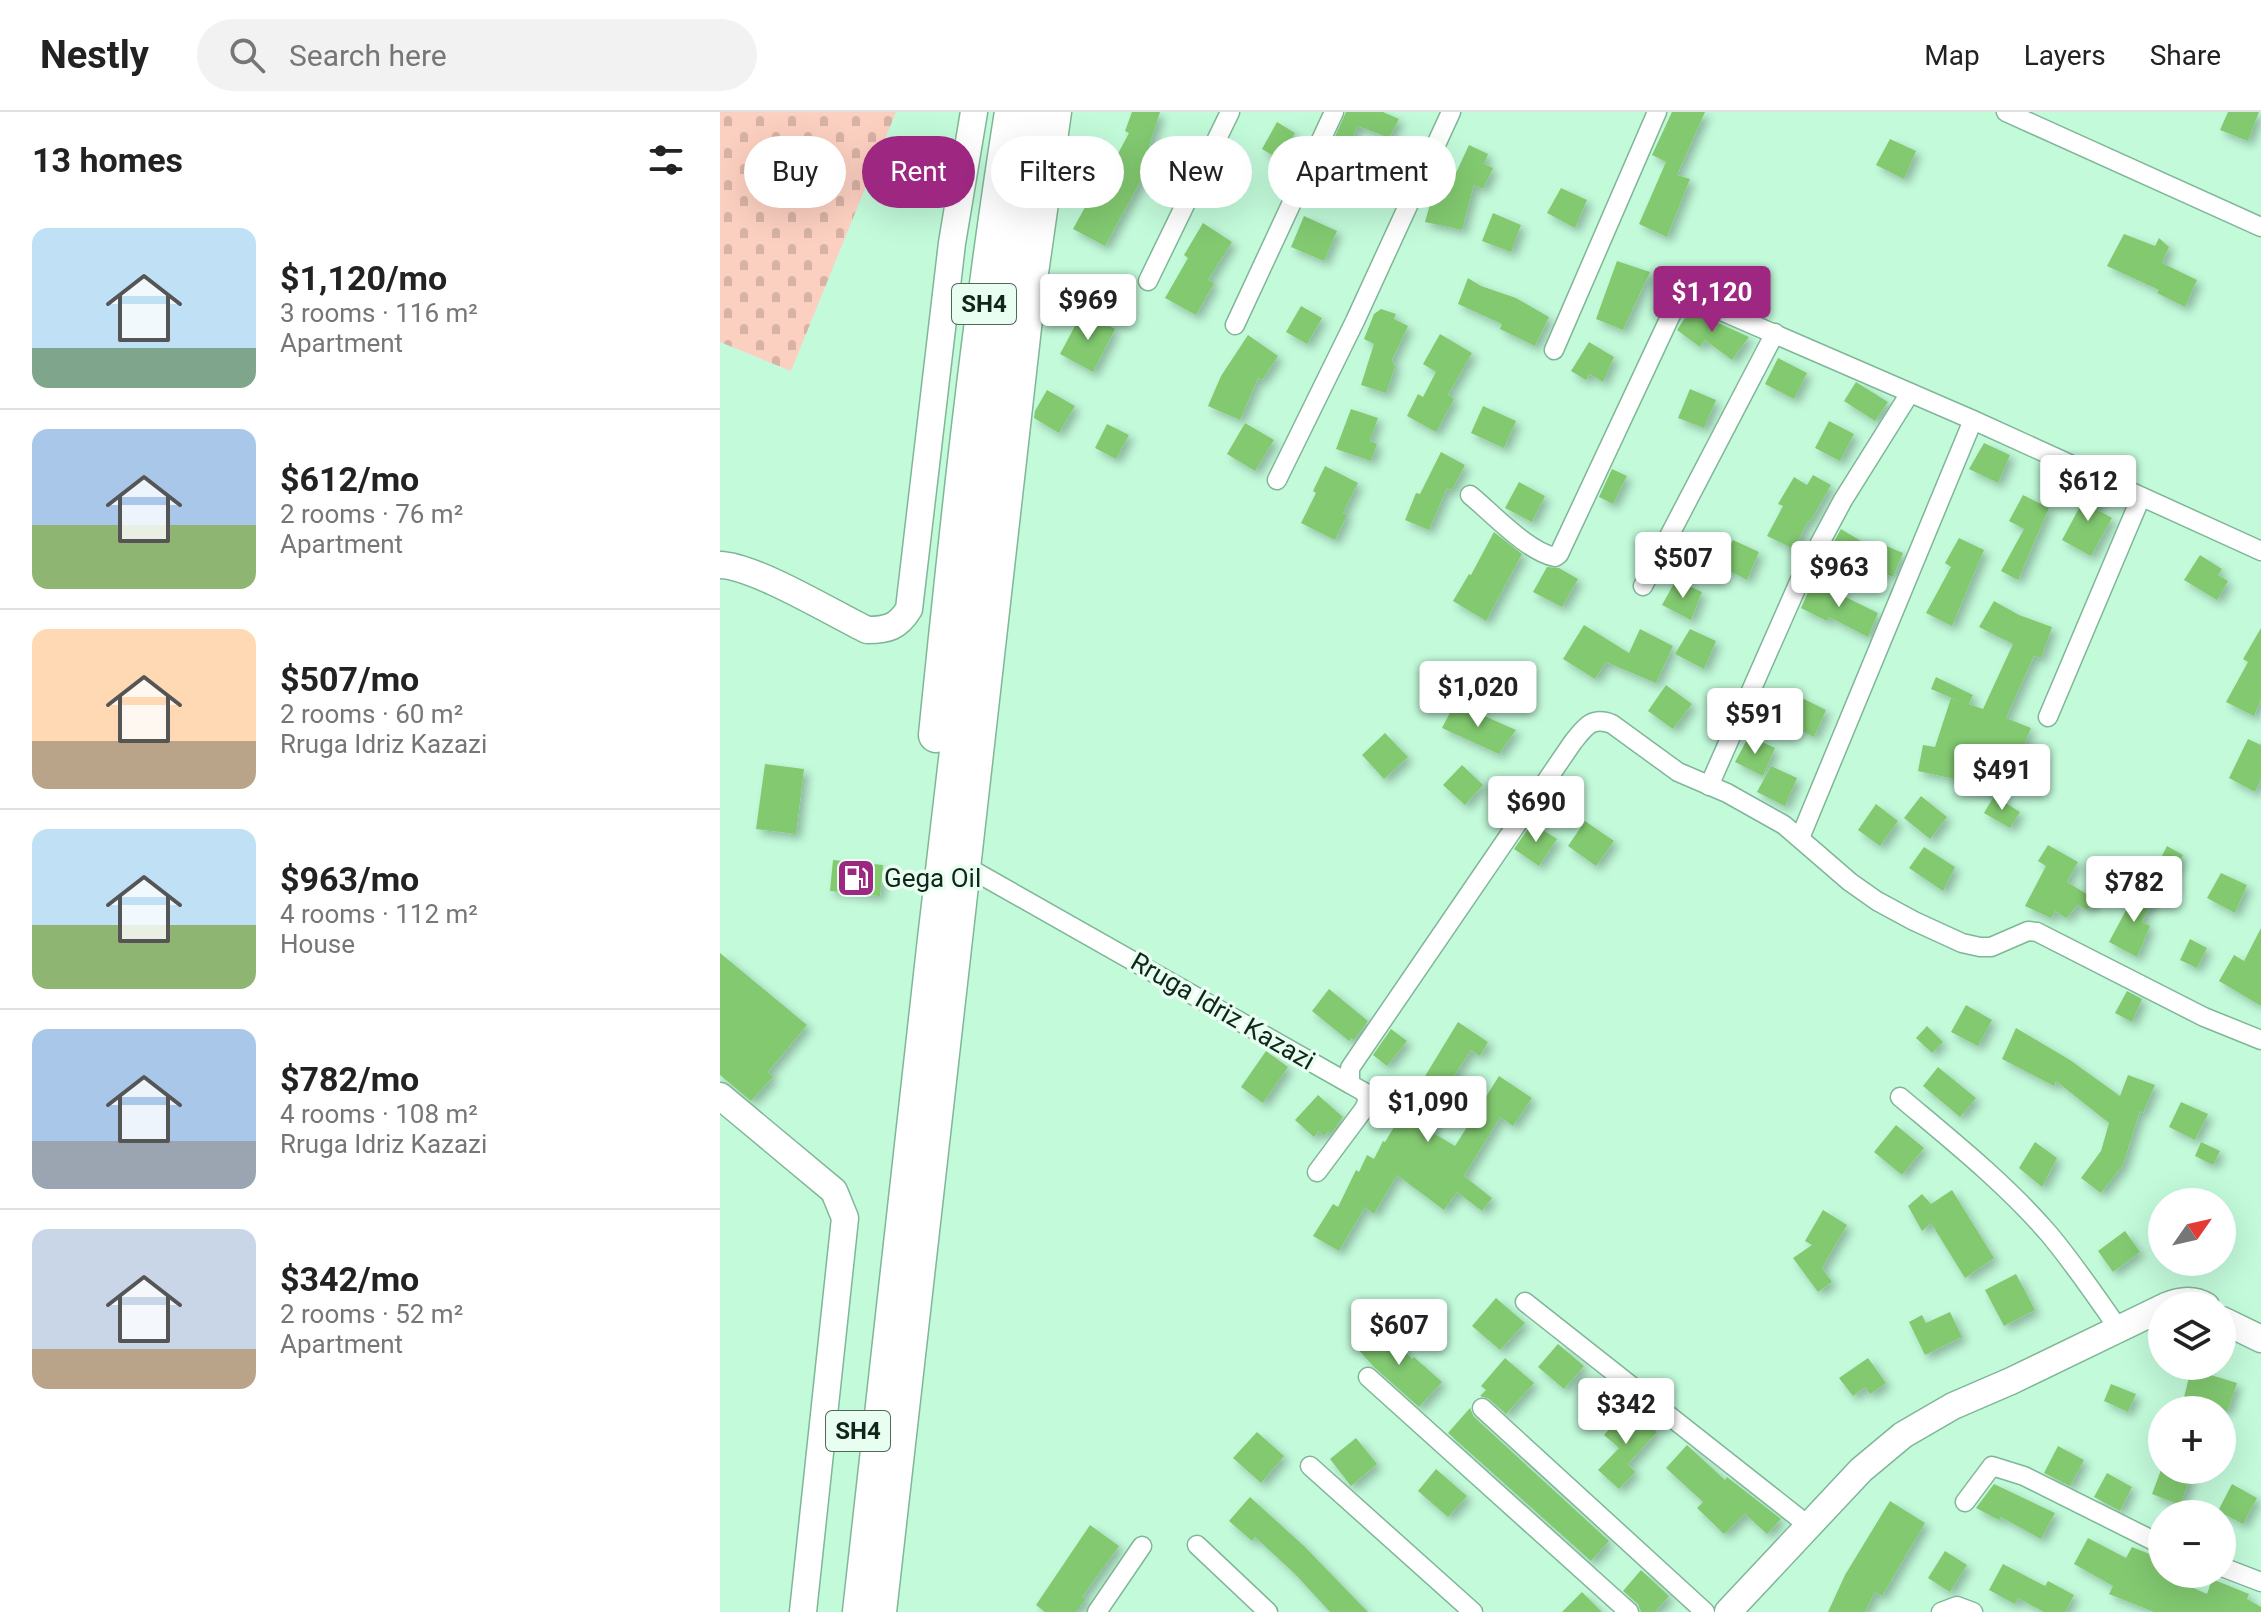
<!DOCTYPE html>
<html lang="en">
<head>
<meta charset="utf-8">
<style>
	:root { --surface:#fff; --page:#f2f2f2; --text:#222; --muted:#767676; --line:#e0e0e0; --accent:#9d2781 }
	body { margin:0; font-family:Roboto,sans-serif; background:var(--page); color:var(--text); height:100vh; display:flex; flex-direction:column; font-size:30px; white-space:nowrap }
	* { box-sizing:border-box; margin:0 }
	p { font-size:26px; color:var(--muted) }
	.icon { flex:none; width:44px; height:44px; fill:none; stroke:currentColor; stroke-width:2; stroke-linecap:round; stroke-linejoin:round }
	.map { position:relative; flex:1; overflow:hidden }
	.drawer { display:flex; flex-direction:column; background:var(--surface); width:720px }
	.drawer>* { flex:none }
	.top-card { position:absolute; left:24px; top:24px; width:760px; height:72px; display:flex; gap:16px }
	.needle { width:52px; rotate:56deg }
	.buttons { position:absolute; left:1428px; top:1076px; display:grid; gap:16px }
	.buttons a { display:grid; place-items:center; width:88px; height:88px; border-radius:50%; background:var(--surface); box-shadow:0 8px 32px #0002; font-size:40px }
	.price { position:absolute; translate:-50% -68px; padding:0 18px; border-radius:8px; background:#fff; color:#222; font-size:26px; line-height:52px; filter:drop-shadow(0 2px 4px #0008) }
	.price::after { content:''; position:absolute; left:50%; top:48px; width:24px; height:18px; margin-left:-12px; background:inherit; clip-path:polygon(0 0,100% 0,50% 100%) }
	.price.current { background:var(--accent); color:#fff }
	ul { padding:0; list-style:none }
	li { display:flex; align-items:center; gap:24px; height:200px; padding:0 32px }
	li+li { border-top:2px solid var(--line) }
	li span { display:grid; place-items:center; flex:none; width:224px; height:160px; border-radius:16px; color:#555 }
	li>.icon { margin-inline-start:auto }
	span .icon { width:96px; height:96px; fill:#fffc; stroke-width:1 }
	li b { font-size:34px }
	h2 { display:flex; justify-content:space-between; align-items:center; height:96px; padding:0 32px; font-size:34px }
	.chip { padding:0 28px; border-radius:36px; background:var(--surface); box-shadow:0 8px 32px #0002; font-size:28px; line-height:72px }
	.chip.current { background:var(--accent); color:#fff }
	header { display:flex; align-items:center; gap:48px; box-sizing:border-box; height:112px; padding:0 40px; background:var(--surface); border-bottom:2px solid var(--line) }
	header strong { font-size:38px }
	nav { display:flex; gap:44px; margin-inline-start:auto; font-size:28px }
	.search { width:560px; height:72px; background:var(--page); display:flex; align-items:center; gap:20px; box-sizing:border-box; padding:0 28px; border-radius:44px; color:var(--muted); font-size:30px }
	main { display:flex; flex:1; min-height:0 }
	.map>svg:first-child { display:block }
</style>
</head>
<body>
<header>
<strong>Nestly</strong>
<div class="search"><svg class="icon" aria-label="search" viewBox="0 0 24 24"><circle cx="10" cy="10" r="6"/><path d="M15 15l6 6"/></svg>Search here</div>
<nav><a>Map</a><a>Layers</a><a>Share</a></nav>
</header>
<main>
<section class="drawer">
<h2>13 homes<svg class="icon" aria-label="filters" viewBox="0 0 24 24"><path d="M4 7h16M4 17h16"/><circle cx="9" cy="7" r="2"/><circle cx="15" cy="17" r="2"/></svg></h2>
<ul>
<li><span style="background:linear-gradient(#bfe0f5 75%,#7fa58c 0)"><svg class="icon" aria-label="home" viewBox="0 0 24 24"><path d="M3 11l9-7 9 7M6 9v11h12V9"/></svg></span><div><b>$1,120/mo</b><p>3 rooms · 116 m²</p><p>Apartment</p></div></li>
<li><span style="background:linear-gradient(#a9c7e8 60%,#8fb573 0)"><svg class="icon" aria-label="home" viewBox="0 0 24 24"><path d="M3 11l9-7 9 7M6 9v11h12V9"/></svg></span><div><b>$612/mo</b><p>2 rooms · 76 m²</p><p>Apartment</p></div></li>
<li><span style="background:linear-gradient(#ffd9b3 70%,#b9a48a 0)"><svg class="icon" aria-label="home" viewBox="0 0 24 24"><path d="M3 11l9-7 9 7M6 9v11h12V9"/></svg></span><div><b>$507/mo</b><p>2 rooms · 60 m²</p><p>Rruga Idriz Kazazi</p></div></li>
<li><span style="background:linear-gradient(#bfe0f5 60%,#8fb573 0)"><svg class="icon" aria-label="home" viewBox="0 0 24 24"><path d="M3 11l9-7 9 7M6 9v11h12V9"/></svg></span><div><b>$963/mo</b><p>4 rooms · 112 m²</p><p>House</p></div></li>
<li><span style="background:linear-gradient(#a9c7e8 70%,#9aa5b1 0)"><svg class="icon" aria-label="home" viewBox="0 0 24 24"><path d="M3 11l9-7 9 7M6 9v11h12V9"/></svg></span><div><b>$782/mo</b><p>4 rooms · 108 m²</p><p>Rruga Idriz Kazazi</p></div></li>
<li><span style="background:linear-gradient(#c9d6e8 75%,#b9a48a 0)"><svg class="icon" aria-label="home" viewBox="0 0 24 24"><path d="M3 11l9-7 9 7M6 9v11h12V9"/></svg></span><div><b>$342/mo</b><p>2 rooms · 52 m²</p><p>Apartment</p></div></li>
</ul>
</section>
<div class="map">
<svg width="1541" height="1500" viewBox="0 0 1541 1500">
	<defs>
		<pattern id="cemetery-stones" width="16" height="16" patternUnits="userSpaceOnUse" patternTransform="scale(2)"><rect width="16" height="16" fill="#fcd0c1"/><path d="M2 7V4a2 2 0 0 1 4 0v3zM10 15v-3a2 2 0 0 1 4 0v3z" fill="#d7b2a5"/></pattern>
		<filter id="shadow"><feDropShadow dx="5" dy="5" stdDeviation="4" flood-color="#0004"/></filter>
	</defs>
	<rect width="100%" height="100%" fill="#c2fada"/>
	<polygon fill="url(#cemetery-stones)" points="0,0 176,0 71,259 0,230"/>
	<g fill="#82c970" filter="url(#shadow)">
		<polygon points="412,0 440,0 429,34 437,39 385,134 353,117 375,77 378,79 409,21 405,19"/>
		<polygon points="626,0 663,0 679,7 669,26 638,14 611,69 598,62"/>
		<polygon points="952,0 985,0 957,63 970,67 947,125 919,112 946,50 932,43"/>
		<polygon points="1508,0 1539,0 1528,29 1500,18"/>
		<polygon points="557,10 575,21 560,48 542,37"/>
		<polygon points="1170,27 1196,39 1184,67 1156,53"/>
		<polygon points="749,33 768,42 764,52 773,56 763,77 754,73 742,118 705,110 715,74 728,78"/>
		<polygon points="841,76 867,88 855,116 827,101"/>
		<polygon points="773,101 801,113 791,140 762,129"/>
		<polygon points="584,104 617,119 604,149 571,135"/>
		<polygon points="483,111 512,130 488,168 494,171 476,203 445,186 468,146 464,143"/>
		<polygon points="1404,122 1435,134 1439,126 1449,135 1442,151 1477,168 1465,195 1437,181 1439,178 1387,154"/>
		<polygon points="897,149 930,160 903,218 876,207"/>
		<polygon points="748,166 761,174 796,186 829,205 815,234 780,217 782,212 738,192"/>
		<polygon points="581,194 602,206 587,232 566,220"/>
		<polygon points="661,197 676,202 674,207 688,214 672,248 675,255 666,281 641,273 654,232 644,227 654,202"/>
		<polygon points="970,198 1029,225 1012,248 985,228 980,235 957,218"/>
		<polygon points="363,199 395,217 373,260 340,242"/>
		<polygon points="720,222 752,241 728,283 734,287 716,320 687,304 698,282 703,285 716,260 703,252"/>
		<polygon points="528,223 558,244 542,268 538,266 520,308 488,294 501,264"/>
		<polygon points="869,230 894,245 883,270 870,262 866,268 851,259"/>
		<polygon points="1058,246 1087,261 1074,287 1045,272"/>
		<polygon points="1136,270 1168,290 1155,309 1124,289"/>
		<polygon points="970,277 996,288 984,316 958,306"/>
		<polygon points="327,278 355,294 339,321 314,306 315,299"/>
		<polygon points="763,294 796,309 784,336 751,321"/>
		<polygon points="631,297 658,306 650,329 657,332 651,349 616,337"/>
		<polygon points="1109,309 1134,322 1120,349 1095,336"/>
		<polygon points="525,311 554,328 535,359 507,342"/>
		<polygon points="387,312 409,323 396,347 375,336"/>
		<polygon points="1264,331 1290,343 1278,371 1249,357"/>
		<polygon points="721,340 745,353 732,378 727,376 709,418 685,408 696,381 700,382"/>
		<polygon points="605,354 638,371 623,401 627,403 615,428 581,411 596,381 593,379"/>
		<polygon points="892,357 907,364 893,392 879,385"/>
		<polygon points="1093,363 1111,373 1090,410 1088,409 1074,437 1047,424 1063,394 1058,392 1074,365 1087,373"/>
		<polygon points="799,370 825,384 812,410 785,396"/>
		<polygon points="1364,372 1384,381 1376,397 1392,406 1371,444 1342,428 1364,387 1359,384"/>
		<polygon points="1303,383 1329,396 1298,468 1281,459 1304,417 1289,409"/>
		<polygon points="1121,417 1154,437 1157,430 1183,441 1173,465 1130,446 1123,457 1105,446"/>
		<polygon points="774,420 802,442 766,509 733,489 749,462 751,463"/>
		<polygon points="1239,426 1264,438 1232,514 1206,501 1231,455 1225,451"/>
		<polygon points="1013,428 1039,440 1027,468 999,453"/>
		<polygon points="1480,443 1502,457 1498,463 1508,469 1497,488 1464,468"/>
		<polygon points="827,455 839,456 858,467 842,495 813,480"/>
		<polygon points="956,468 982,480 971,508 942,493"/>
		<polygon points="1093,469 1158,501 1148,525 1109,505 1107,509 1081,496"/>
		<polygon points="1274,489 1299,503 1332,515 1321,546 1314,544 1286,606 1311,616 1302,638 1288,632 1277,683 1238,674 1239,668 1198,659 1203,633 1215,635 1231,586 1241,590 1211,577 1216,565 1253,583 1249,592 1263,597 1293,532 1259,515"/>
		<polygon points="864,513 909,541 920,517 953,534 936,571 886,550 875,567 843,547"/>
		<polygon points="1541,516 1541,588 1534,604 1506,590 1528,550 1523,547"/>
		<polygon points="970,517 996,529 984,557 955,542"/>
		<polygon points="946,573 972,592 953,617 928,599"/>
		<polygon points="1080,585 1106,598 1094,625 1066,611"/>
		<polygon points="735,591 796,618 779,642 722,616"/>
		<polygon points="665,621 688,645 664,667 642,643"/>
		<polygon points="1029,624 1055,636 1043,664 1015,650"/>
		<polygon points="1528,627 1541,633 1541,667 1535,680 1509,666"/>
		<polygon points="45,652 84,657 76,722 36,717"/>
		<polygon points="742,653 763,673 745,693 723,673"/>
		<polygon points="1051,654 1077,666 1065,694 1037,680"/>
		<polygon points="1201,684 1227,705 1210,727 1184,706"/>
		<polygon points="1274,684 1300,700 1290,716 1264,701"/>
		<polygon points="1156,692 1178,709 1160,734 1138,718"/>
		<polygon points="865,709 894,729 876,754 848,734"/>
		<polygon points="812,711 837,727 819,754 794,737"/>
		<polygon points="1328,733 1358,750 1347,770 1375,787 1367,798 1358,793 1346,806 1335,799 1331,806 1305,794 1326,754 1318,749"/>
		<polygon points="1447,734 1463,743 1452,765 1456,767 1446,787 1430,778 1441,756 1437,754"/>
		<polygon points="1204,735 1235,755 1223,779 1189,756"/>
		<polygon points="113,748 163,753 160,784 110,779"/>
		<polygon points="1501,761 1527,773 1515,801 1487,786"/>
		<polygon points="1418,776 1435,784 1422,810 1430,814 1417,845 1389,830"/>
		<polygon points="1541,816 1541,894 1499,869 1514,843 1524,849"/>
		<polygon points="1470,827 1487,836 1477,856 1460,848"/>
		<polygon points="0,841 87,913 48,960 53,965 31,989 0,963"/>
		<polygon points="609,877 648,909 634,928 631,926 629,929 592,899"/>
		<polygon points="1407,879 1422,887 1412,910 1395,901"/>
		<polygon points="1246,893 1272,908 1258,934 1231,920"/>
		<polygon points="738,910 768,930 760,944 751,938 730,970 737,975 710,1019 735,1034 779,964 812,986 793,1014 780,1005 744,1064 772,1086 762,1099 737,1080 724,1098 677,1063 654,1102 645,1095 619,1139 593,1124 613,1092 618,1095 636,1058 639,1060 647,1043 654,1047 663,1029 665,1030"/>
		<polygon points="1207,914 1223,930 1212,941 1196,926"/>
		<polygon points="1296,916 1350,948 1400,984 1408,963 1435,973 1423,1001 1420,999 1403,1053 1381,1081 1361,1066 1381,1039 1389,1011 1336,969 1334,974 1282,947"/>
		<polygon points="671,917 687,929 667,954 653,943"/>
		<polygon points="546,939 568,955 543,991 521,975"/>
		<polygon points="1218,955 1256,986 1240,1005 1203,974"/>
		<polygon points="598,983 623,1005 611,1022 608,1019 604,1024 599,1019 594,1025 575,1008"/>
		<polygon points="1461,990 1488,1002 1475,1028 1449,1015"/>
		<polygon points="1176,1013 1204,1036 1182,1063 1154,1040"/>
		<polygon points="1315,1030 1337,1046 1322,1075 1299,1056"/>
		<polygon points="1481,1030 1500,1039 1493,1053 1475,1044"/>
		<polygon points="1232,1078 1274,1146 1245,1166 1211,1111 1202,1119 1188,1094 1202,1082 1211,1092"/>
		<polygon points="1103,1098 1127,1113 1102,1156 1112,1170 1098,1180 1073,1146 1092,1133 1085,1129"/>
		<polygon points="1405,1119 1420,1140 1393,1160 1378,1139"/>
		<polygon points="1296,1162 1315,1198 1284,1214 1265,1178"/>
		<polygon points="776,1186 805,1211 780,1238 752,1214"/>
		<polygon points="1230,1200 1242,1225 1205,1243 1189,1210 1202,1203 1206,1211"/>
		<polygon points="662,1214 692,1247 694,1245 722,1270 699,1295 654,1255 637,1236"/>
		<polygon points="838,1232 864,1254 844,1277 818,1255"/>
		<polygon points="785,1246 814,1271 786,1302 769,1287 760,1284 766,1278 761,1274"/>
		<polygon points="1148,1246 1166,1271 1150,1282 1145,1275 1133,1284 1119,1266"/>
		<polygon points="1471,1257 1517,1271 1508,1298 1461,1298"/>
		<polygon points="1391,1272 1416,1282 1408,1300 1384,1289"/>
		<polygon points="909,1295 937,1320 908,1352 915,1360 899,1377 878,1358 899,1336 884,1323"/>
		<polygon points="750,1296 754,1305 889,1429 871,1449 728,1321"/>
		<polygon points="537,1320 564,1344 541,1371 513,1346"/>
		<polygon points="636,1326 657,1352 631,1374 610,1347"/>
		<polygon points="967,1333 1005,1368 1007,1365 1061,1407 1047,1422 1025,1402 1004,1422 977,1396 983,1390 946,1356"/>
		<polygon points="1338,1334 1364,1348 1350,1374 1324,1361"/>
		<polygon points="716,1357 747,1384 728,1405 698,1379"/>
		<polygon points="1441,1358 1463,1358 1472,1361 1460,1393 1432,1382"/>
		<polygon points="1387,1361 1412,1375 1400,1399 1374,1385"/>
		<polygon points="1274,1372 1335,1401 1321,1427 1281,1405 1279,1408 1256,1396"/>
		<polygon points="1512,1372 1537,1386 1523,1412 1498,1399"/>
		<polygon points="530,1385 584,1434 648,1500 610,1500 575,1462 535,1425 532,1429 509,1409"/>
		<polygon points="1170,1389 1205,1411 1162,1484 1155,1480 1145,1500 1108,1500 1125,1463"/>
		<polygon points="370,1413 399,1434 362,1485 366,1487 356,1500 325,1500 316,1493"/>
		<polygon points="1368,1426 1406,1446 1412,1435 1442,1447 1442,1462 1487,1482 1492,1467 1529,1482 1527,1487 1541,1495 1541,1500 1434,1500 1389,1482 1393,1474 1354,1452"/>
		<polygon points="1225,1439 1247,1453 1230,1480 1208,1466"/>
		<polygon points="1283,1452 1325,1474 1328,1469 1354,1483 1345,1500 1324,1500 1298,1486 1295,1492 1269,1478"/>
		<polygon points="921,1458 949,1484 935,1500 921,1500 918,1492 903,1479"/>
		<polygon points="862,1480 882,1500 842,1500"/>
	</g>
	<g fill="none" stroke-linecap="round" stroke-linejoin="round">
		<g stroke="#80b698" stroke-width="21">
			<g id="street">
				<polyline points="1286,0 1541,115"/>
				<polyline points="428,169 510,0"/>
				<polyline points="515,213 614,0"/>
				<polyline points="834,238 937,0"/>
				<polyline points="557,368 635,209 731,0"/>
				<path d="M750 383C772 401 808 440 835 445L839 442 950 205 954 197 967 184 1253 308 1541 439"/>
				<polyline points="923,474 1055,221"/>
				<polyline points="1328,605 1421,385"/>
				<polyline points="989,674 1079,470 1123,388 1190,281"/>
				<polyline points="1080,726 1253,308"/>
				<path d="M247 755 630 972V956L853 630C865 615 872 604 892 612L958 660 1007 681 1064 713 1130 770 1157 789 1194 809 1242 831 1260 835H1271L1308 819 1317 820 1484 905 1541 928"/>
				<path d="M1180 985C1231 1028 1285 1071 1329 1122 1354 1152 1376 1184 1398 1216"/>
				<polyline points="597,1060 644,997 648,988 644,980 630,972"/>
				<polyline points="805,1190 1089,1414"/>
				<polyline points="648,1265 909,1500"/>
				<polyline points="762,1296 985,1500"/>
				<polyline points="590,1354 753,1500"/>
				<polyline points="1245,1390 1272,1354 1304,1364 1442,1433"/>
				<polyline points="477,1433 548,1500"/>
				<polyline points="1502,1455 1541,1470"/>
				<polyline points="377,1500 422,1434"/>
				<polyline points="1221,1500 1237,1494 1253,1500"/>
			</g>
		</g>
		<g stroke="#80b698" stroke-width="29">
			<g id="secondary">
				<path d="M0 453C35 454 112 501 147 518 168 518 178 515 189 497L232 131 254 0"/>
				<polyline points="0,984 114,1079 125,1106 83,1500"/>
				<path d="M1446 1194C1460 1188 1473 1186 1486 1194"/>
				<polyline points="1502,1208 1541,1227"/>
				<polyline points="163,1500 311,189 338,0"/>
				<polyline points="1008,1500 1141,1358 1183,1323 1233,1294 1291,1269 1442,1196"/>
			</g>
		</g>
		<g stroke="#80b698" stroke-width="37">
			<g id="highway">
				<path d="M216 623C237 415 259 207 292 0"/>
				<polyline points="140,1500 215,827 298,118 316,0"/>
			</g>
		</g>
		<use href="#street" stroke="#fff" stroke-width="18"/>
		<use href="#secondary" stroke="#fff" stroke-width="26"/>
		<use href="#highway" stroke="#fff" stroke-width="34"/>
	</g>
	<defs>
		<g id="fuel-square" transform="scale(2)"><rect x="-9" y="-9" width="18" height="18" rx="4" fill="#9d2781" stroke="#e8fef1"/><path d="M-5.5-6h7V0h2V4h1.3V-2.5L3-4.5l.8-.8L6-3V5H2.5V1h-1V6h-7ZM-4.2-4.7v3.2H.2V-4.7Z" fill="#fff"/></g>
	</defs>
	<g fill-rule="evenodd">
		<use href="#fuel-square" x="136" y="766"/>
	</g>
	<g text-anchor="middle" stroke-width="7" stroke-linejoin="round" paint-order="stroke">
		<g fill="#e8fef1" stroke="#51675b" stroke-width="2">
			<rect x="232" y="172" width="64" height="40" rx="6"/>
			<rect x="106" y="1299" width="64" height="40" rx="6"/>
		</g>
		<g font-size="24" font-weight="bold" fill="#10261b">
			<text x="264" y="200">SH4</text>
			<text x="138" y="1327">SH4</text>
		</g>
		<g font-size="26" fill="#10261b" stroke="#e8fef1" text-anchor="start">
			<text x="164" y="775">Gega Oil</text>
		</g>
		<g font-size="26" fill="#10261b" stroke="#e8fef1">
			<text transform="translate(503 899) rotate(30)" y="9">Rruga Idriz Kazazi</text>
		</g>
	</g>
</svg>
<div class="buttons">
<a><svg class="needle" viewBox="-14 -14 28 28"><path d="M0-13l5 13h-10z" fill="#e53935"/><path d="M0 13l5-13h-10z" fill="#767676"/></svg></a>
<a><svg class="icon" aria-label="layers" viewBox="0 0 24 24"><path d="M12 4l9 5-9 5-9-5zM3 14l9 5 9-5"/></svg></a>
<a>+</a>
<a>−</a>
</div>
<b class="price current" style="left:992px;top:222px">$1,120</b>
<b class="price" style="left:368px;top:230px">$969</b>
<b class="price" style="left:1368px;top:411px">$612</b>
<b class="price" style="left:963px;top:488px">$507</b>
<b class="price" style="left:1119px;top:497px">$963</b>
<b class="price" style="left:758px;top:617px">$1,020</b>
<b class="price" style="left:1035px;top:644px">$591</b>
<b class="price" style="left:1282px;top:700px">$491</b>
<b class="price" style="left:816px;top:732px">$690</b>
<b class="price" style="left:1414px;top:812px">$782</b>
<b class="price" style="left:708px;top:1032px">$1,090</b>
<b class="price" style="left:679px;top:1255px">$607</b>
<b class="price" style="left:906px;top:1334px">$342</b>
<div class="top-card">
<a class="chip">Buy</a>
<a class="chip current">Rent</a>
<a class="chip">Filters</a>
<a class="chip">New</a>
<a class="chip">Apartment</a>
</div>
</div>
</main>
</body>
</html>
